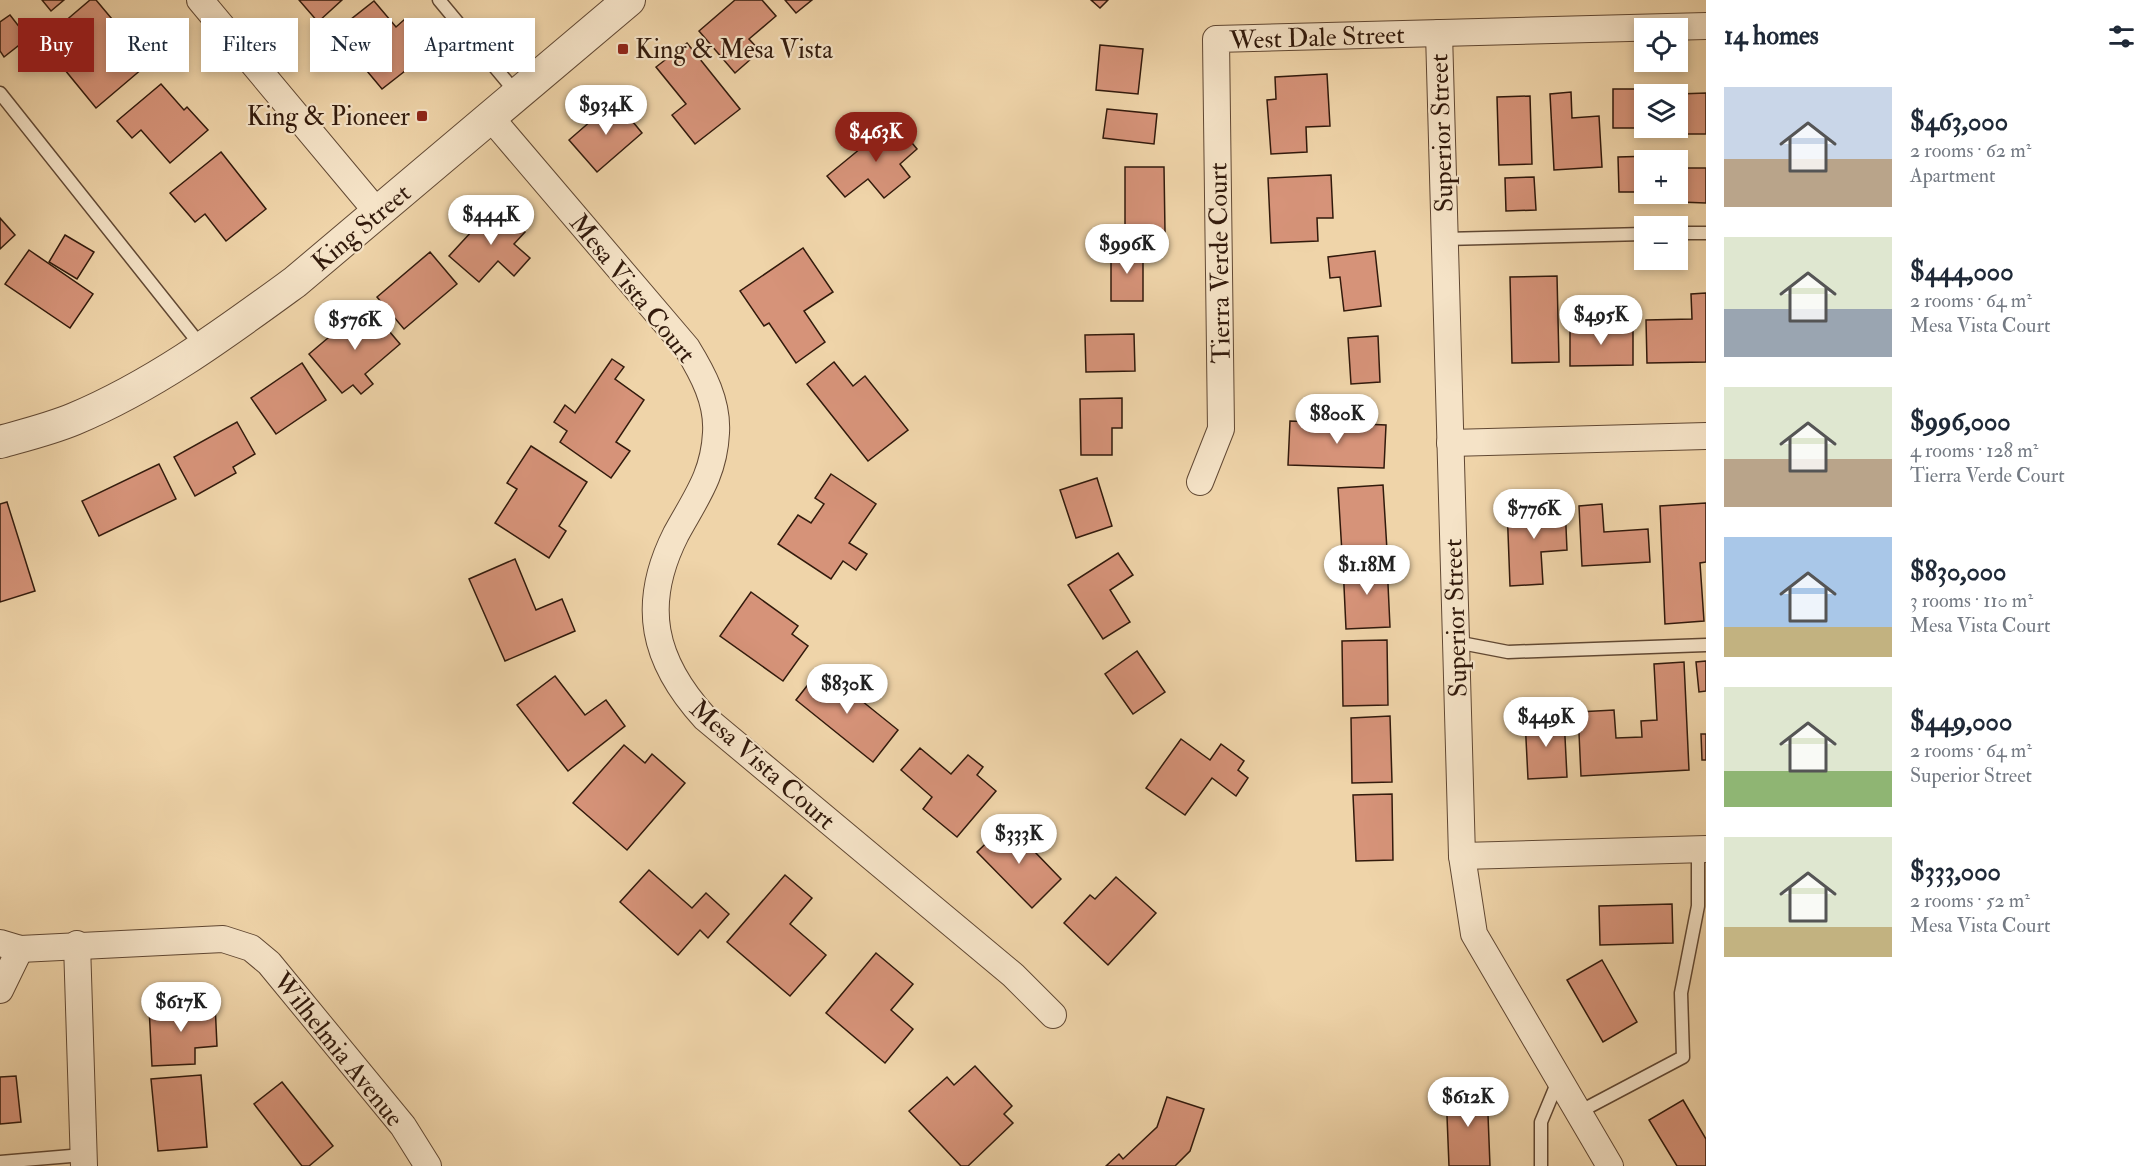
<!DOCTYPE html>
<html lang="en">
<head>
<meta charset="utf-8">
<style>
	:root { --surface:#fff; --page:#f2f2f3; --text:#1f2937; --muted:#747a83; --accent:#8f2418 }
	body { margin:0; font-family:"IM FELL Double Pica",serif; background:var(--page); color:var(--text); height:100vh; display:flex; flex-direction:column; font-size:22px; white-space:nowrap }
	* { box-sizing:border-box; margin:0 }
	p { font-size:20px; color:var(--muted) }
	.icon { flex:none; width:33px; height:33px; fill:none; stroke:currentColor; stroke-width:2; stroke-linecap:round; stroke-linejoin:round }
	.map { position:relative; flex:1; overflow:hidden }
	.drawer { display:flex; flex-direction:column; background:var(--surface); width:450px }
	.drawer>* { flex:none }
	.top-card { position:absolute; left:18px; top:18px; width:570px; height:54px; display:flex; gap:12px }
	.buttons { position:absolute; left:1634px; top:18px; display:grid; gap:12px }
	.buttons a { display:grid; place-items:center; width:54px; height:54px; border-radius:0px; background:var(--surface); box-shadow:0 3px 9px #0003; font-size:30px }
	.price { position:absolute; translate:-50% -51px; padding:0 14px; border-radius:21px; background:#fff; color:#222; font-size:20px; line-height:39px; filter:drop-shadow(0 2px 3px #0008) }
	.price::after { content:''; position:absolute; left:50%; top:36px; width:18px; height:14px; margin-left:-9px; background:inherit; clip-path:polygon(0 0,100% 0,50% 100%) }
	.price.on { background:var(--accent); color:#fff }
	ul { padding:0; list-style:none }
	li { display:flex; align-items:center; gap:18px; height:150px; padding:0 18px }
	li span { display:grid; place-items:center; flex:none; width:168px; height:120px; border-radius:0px; color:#555 }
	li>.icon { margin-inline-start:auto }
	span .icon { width:72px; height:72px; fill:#fffc; stroke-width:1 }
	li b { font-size:26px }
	h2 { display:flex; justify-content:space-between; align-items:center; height:72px; padding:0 18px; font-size:26px }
	.tag { padding:0 21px; border-radius:0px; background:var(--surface); box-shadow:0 3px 9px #0003; font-size:21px; line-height:54px }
	.tag.on { background:var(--accent); color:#fff }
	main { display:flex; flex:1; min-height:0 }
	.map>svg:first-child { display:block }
</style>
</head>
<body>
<main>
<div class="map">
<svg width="1706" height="1166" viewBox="0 0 1706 1166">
	<rect width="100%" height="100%" fill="#efd4a9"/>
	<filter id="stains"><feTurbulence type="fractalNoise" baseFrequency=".00333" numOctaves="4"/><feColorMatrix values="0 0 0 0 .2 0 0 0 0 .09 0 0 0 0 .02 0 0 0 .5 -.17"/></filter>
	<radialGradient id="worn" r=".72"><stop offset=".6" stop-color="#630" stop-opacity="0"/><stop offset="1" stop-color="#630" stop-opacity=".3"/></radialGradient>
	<g fill="#d69379" stroke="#321a0c" stroke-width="1.5">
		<polygon points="42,0 64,0 51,11"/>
		<polygon points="90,0 96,0 149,63 96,108 65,70 74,63 50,34"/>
		<polygon points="299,0 342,0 318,22"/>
		<polygon points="735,0 762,0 776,16 749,39 760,51 735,73 699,31"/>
		<polygon points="785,0 812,0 796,13"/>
		<polygon points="1091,0 1108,0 1100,8"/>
		<polygon points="374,1 396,27 405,19 413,29 426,19 453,52 438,64 428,53 382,89 357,59 371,47 350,20"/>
		<polygon points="10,15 28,38 4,57 0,51 0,22"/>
		<polygon points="687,43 740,109 695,144 672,115 686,104 656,67"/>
		<polygon points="1100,45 1143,49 1138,94 1096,90"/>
		<polygon points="1327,74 1330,126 1306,127 1307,152 1271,154 1267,100 1276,99 1275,77"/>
		<polygon points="161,84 184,110 187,107 208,130 170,163 141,130 132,138 117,121"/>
		<polygon points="1613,89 1668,89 1668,94 1644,94 1644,128 1661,128 1613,128"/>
		<polygon points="1571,92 1572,118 1599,116 1602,167 1554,170 1550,94"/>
		<polygon points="1706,93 1706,134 1680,134 1679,94"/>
		<polygon points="1530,96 1532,164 1499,165 1497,97"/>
		<polygon points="615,100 642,133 597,172 569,140"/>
		<polygon points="1107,109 1157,114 1154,144 1103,138"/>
		<polygon points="894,121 917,149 900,164 910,177 884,198 868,179 845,197 827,176"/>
		<polygon points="221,152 266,209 226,241 205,214 195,222 170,193"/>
		<polygon points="1653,156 1653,160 1644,160 1644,192 1619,192 1618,157"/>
		<polygon points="1125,167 1164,167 1165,232 1125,232"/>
		<polygon points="1681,168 1706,168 1706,203 1680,202"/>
		<polygon points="1331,175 1333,218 1317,218 1318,241 1271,243 1268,178"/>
		<polygon points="1534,177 1536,210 1506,211 1505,178"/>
		<polygon points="496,205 525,232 514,244 530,258 514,276 498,261 479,282 449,256"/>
		<polygon points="0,218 15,235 0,249"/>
		<polygon points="65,235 94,252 77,279 49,262"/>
		<polygon points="803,248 833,292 804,311 825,342 796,363 769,323 764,326 740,291"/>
		<rect x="1111" y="249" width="32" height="52"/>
		<polygon points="29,250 93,294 70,328 5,284"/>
		<polygon points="1375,251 1381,306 1344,311 1340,277 1330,278 1328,257"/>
		<polygon points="430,252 457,284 404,329 377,297"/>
		<polygon points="1557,276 1559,362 1512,363 1510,277"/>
		<polygon points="1706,293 1706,362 1647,363 1646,320 1692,319 1691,294"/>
		<polygon points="367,305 400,344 365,374 373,384 361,394 353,385 342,393 309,354"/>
		<polygon points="1633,327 1633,365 1570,366 1570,328"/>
		<polygon points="1134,334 1135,371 1086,372 1085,335"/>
		<polygon points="1378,336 1380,382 1351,384 1348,338"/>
		<polygon points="612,359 624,367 615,379 644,400 616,442 630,451 611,478 560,442 567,431 554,422 565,405 575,413"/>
		<polygon points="834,362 853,386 865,376 908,430 868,461 807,384"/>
		<polygon points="302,363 326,400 276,434 251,398"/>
		<polygon points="1122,398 1122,428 1112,428 1112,455 1081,455 1080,399"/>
		<polygon points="1290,421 1386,425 1384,468 1288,465"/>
		<polygon points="237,422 255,454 233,467 236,473 195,496 174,457"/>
		<polygon points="531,446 587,482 559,526 566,531 549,558 495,523 517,489 507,483"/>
		<polygon points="159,464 176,499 99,536 82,501"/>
		<polygon points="831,474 876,504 849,543 867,554 856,570 843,561 831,579 778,544 798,515 811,523 824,504 815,498"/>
		<polygon points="1097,478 1112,526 1076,538 1060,490"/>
		<polygon points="1383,485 1387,550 1342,553 1338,488"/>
		<polygon points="7,502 35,591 0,602 0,504"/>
		<polygon points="1706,503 1706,562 1700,563 1704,621 1665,624 1660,506"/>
		<polygon points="1565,504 1567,550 1541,552 1543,584 1510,586 1507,506"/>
		<polygon points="1602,504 1604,532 1648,529 1650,562 1582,566 1579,506"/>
		<polygon points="1118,553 1133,575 1110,590 1130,622 1103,639 1068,585"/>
		<polygon points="515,559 536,610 562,599 575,631 505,661 469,579"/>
		<polygon points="1387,563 1390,627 1346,629 1343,565"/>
		<polygon points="751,592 798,626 792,634 808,646 783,681 720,636"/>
		<polygon points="1387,640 1388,705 1343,706 1342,641"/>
		<polygon points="1137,651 1165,692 1133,714 1105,674"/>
		<polygon points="1706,661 1706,691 1699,692 1696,662"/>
		<polygon points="1684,662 1689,770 1581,776 1578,712 1614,710 1616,738 1642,737 1641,721 1657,720 1654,664"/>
		<polygon points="821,668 898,730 873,762 796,700"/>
		<polygon points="555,676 585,715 606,700 625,726 568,771 517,705"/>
		<polygon points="1390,716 1392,782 1352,783 1351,718"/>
		<polygon points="1564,717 1567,777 1528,779 1525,719"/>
		<polygon points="1701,734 1706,734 1706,760 1702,760"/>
		<polygon points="1181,739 1210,760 1221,744 1244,761 1238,770 1248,778 1236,796 1212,778 1185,815 1146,788"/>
		<polygon points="624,745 645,763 652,754 685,783 627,850 573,803"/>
		<polygon points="920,748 951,774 968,755 983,767 977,775 996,791 957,837 923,809 932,797 901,770"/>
		<polygon points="1392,794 1393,860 1356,861 1353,795"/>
		<polygon points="1007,823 1061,879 1032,908 977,852"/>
		<polygon points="649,870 692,908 706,893 729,914 708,938 700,930 678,955 620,902"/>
		<polygon points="785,875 812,898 790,924 826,955 790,996 727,942"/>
		<polygon points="1116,877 1156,913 1108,965 1064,923 1090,895 1095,899"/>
		<polygon points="1672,904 1673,943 1600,945 1599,906"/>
		<polygon points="876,953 913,984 891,1010 913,1029 885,1063 826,1013"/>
		<polygon points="1602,960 1637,1022 1603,1042 1567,980"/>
		<polygon points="215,1003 217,1046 195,1048 195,1064 152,1066 149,1007"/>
		<polygon points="975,1066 1012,1106 1004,1114 1013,1123 968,1166 961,1166 909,1111 947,1077 954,1085"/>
		<polygon points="201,1075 207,1147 158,1151 151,1079"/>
		<polygon points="16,1076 21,1122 0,1124 0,1077"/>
		<polygon points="282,1082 333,1146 309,1166 302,1166 254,1104"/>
		<polygon points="1487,1089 1490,1166 1449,1166 1446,1091"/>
		<polygon points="1167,1097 1204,1109 1190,1151 1175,1166 1106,1166 1119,1154 1123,1159 1157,1127"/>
		<polygon points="1683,1100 1706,1139 1706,1166 1677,1166 1649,1120"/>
	</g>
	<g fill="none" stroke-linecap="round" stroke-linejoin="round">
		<g stroke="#614833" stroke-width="15">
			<g id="service">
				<polyline points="439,0 518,95"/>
				<polyline points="0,93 202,347"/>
				<polyline points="1677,233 1706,233"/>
				<polyline points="1444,239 1644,234"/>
				<polyline points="1456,642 1508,652 1706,645"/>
				<polyline points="1579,1112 1683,1057 1681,993 1698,906 1698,849"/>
				<polyline points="0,1162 83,1155"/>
				<polyline points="1541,1166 1541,1122 1558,1081"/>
			</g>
		</g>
		<g stroke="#614833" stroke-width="28">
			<g id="minor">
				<polyline points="200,0 378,213"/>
				<polyline points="1439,33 1462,856 1474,934 1610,1166"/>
				<path d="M491 118 687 348C703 374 718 402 716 433 714 475 695 499 676 534 640 605 653 661 705 718L1013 975 1053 1015"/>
				<polyline points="1450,443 1706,436"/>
				<polyline points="1200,482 1221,429 1216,39 1706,26"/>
				<polyline points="1462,856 1706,849"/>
				<polyline points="0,943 20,949 223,939 251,948 269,963 403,1126 428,1166"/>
				<polyline points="77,944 84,1166"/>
				<polyline points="0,990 20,949"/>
			</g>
		</g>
		<g stroke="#614833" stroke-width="34">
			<path id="tertiary" d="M0 442C25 435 50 429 74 419 155 385 225 333 295 282L629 0"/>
		</g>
		<use href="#service" stroke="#f5e3c7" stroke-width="12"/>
		<use href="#minor" stroke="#f5e3c7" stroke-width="26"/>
		<use href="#tertiary" stroke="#f5e3c7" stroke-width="32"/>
	</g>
	<g fill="#8f2418" stroke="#f5e3c7" stroke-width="2">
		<rect x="617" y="43" width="12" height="12" rx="3"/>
		<rect x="416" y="110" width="12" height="12" rx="3"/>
	</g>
	<g text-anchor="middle" stroke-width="4.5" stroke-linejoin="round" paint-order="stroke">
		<g font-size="26" fill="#321a0c" stroke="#f5e3c7">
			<text transform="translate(1317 37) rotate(-2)" y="9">West Dale Street</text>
			<text transform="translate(1441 133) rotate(-92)" y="9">Superior Street</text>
			<text transform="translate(361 227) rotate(-40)" y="9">King Street</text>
			<text transform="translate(1219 263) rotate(-91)" y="9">Tierra Verde Court</text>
			<text transform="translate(633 288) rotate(51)" y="9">Mesa Vista Court</text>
			<text transform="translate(1455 618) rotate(-92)" y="9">Superior Street</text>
			<text transform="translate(763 764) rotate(41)" y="9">Mesa Vista Court</text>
			<text transform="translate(339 1049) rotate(51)" y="9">Wilhelmia Avenue</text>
		</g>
		<g font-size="26" fill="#321a0c" stroke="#f5e3c7" text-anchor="start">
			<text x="635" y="58">King &amp; Mesa Vista</text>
			<text x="410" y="125" text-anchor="end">King &amp; Pioneer</text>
		</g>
	</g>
	<rect width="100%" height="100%" filter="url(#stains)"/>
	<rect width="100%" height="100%" fill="url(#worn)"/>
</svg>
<div class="buttons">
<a><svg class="icon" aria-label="locate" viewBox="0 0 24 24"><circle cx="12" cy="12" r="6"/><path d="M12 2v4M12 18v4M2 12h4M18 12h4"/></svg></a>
<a><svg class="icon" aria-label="layers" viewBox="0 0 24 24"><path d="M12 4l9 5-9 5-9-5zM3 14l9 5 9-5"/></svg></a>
<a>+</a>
<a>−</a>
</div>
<b class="price" style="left:606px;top:136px">$934K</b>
<b class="price on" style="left:876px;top:163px">$463K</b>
<b class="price" style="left:491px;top:246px">$444K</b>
<b class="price" style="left:1127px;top:275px">$996K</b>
<b class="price" style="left:1601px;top:346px">$495K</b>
<b class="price" style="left:355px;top:351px">$576K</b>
<b class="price" style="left:1337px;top:445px">$800K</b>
<b class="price" style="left:1534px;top:540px">$776K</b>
<b class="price" style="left:1367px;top:596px">$1.18M</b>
<b class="price" style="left:847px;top:715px">$830K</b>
<b class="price" style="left:1546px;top:748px">$449K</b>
<b class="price" style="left:1019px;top:865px">$333K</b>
<b class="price" style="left:181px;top:1033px">$617K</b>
<b class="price" style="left:1468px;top:1128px">$612K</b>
<div class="top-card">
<a class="tag on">Buy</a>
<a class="tag">Rent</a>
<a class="tag">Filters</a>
<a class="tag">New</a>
<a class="tag">Apartment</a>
</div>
</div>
<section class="drawer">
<h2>14 homes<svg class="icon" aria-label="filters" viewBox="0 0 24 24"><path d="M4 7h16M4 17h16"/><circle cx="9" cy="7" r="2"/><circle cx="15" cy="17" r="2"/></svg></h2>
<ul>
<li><span style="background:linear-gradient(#c9d6e8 60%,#b9a48a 0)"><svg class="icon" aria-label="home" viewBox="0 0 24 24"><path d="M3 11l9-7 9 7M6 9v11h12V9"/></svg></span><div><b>$463,000</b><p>2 rooms · 62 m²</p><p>Apartment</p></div></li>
<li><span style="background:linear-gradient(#dfe7d0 60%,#9aa5b1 0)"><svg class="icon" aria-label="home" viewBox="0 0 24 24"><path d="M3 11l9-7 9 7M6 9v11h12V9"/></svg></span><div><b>$444,000</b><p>2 rooms · 64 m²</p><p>Mesa Vista Court</p></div></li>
<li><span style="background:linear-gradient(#dfe7d0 60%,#b9a48a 0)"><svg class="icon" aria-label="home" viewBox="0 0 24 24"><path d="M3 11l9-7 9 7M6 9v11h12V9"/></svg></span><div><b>$996,000</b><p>4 rooms · 128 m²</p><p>Tierra Verde Court</p></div></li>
<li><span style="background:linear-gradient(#a9c7e8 75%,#c2b280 0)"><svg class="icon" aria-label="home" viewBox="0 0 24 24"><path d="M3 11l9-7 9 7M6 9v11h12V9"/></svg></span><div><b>$830,000</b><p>3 rooms · 110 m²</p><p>Mesa Vista Court</p></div></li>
<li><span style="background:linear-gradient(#dfe7d0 70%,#8fb573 0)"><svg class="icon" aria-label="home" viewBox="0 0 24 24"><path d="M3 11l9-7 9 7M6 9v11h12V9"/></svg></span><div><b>$449,000</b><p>2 rooms · 64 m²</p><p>Superior Street</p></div></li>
<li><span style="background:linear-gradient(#dfe7d0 75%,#c2b280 0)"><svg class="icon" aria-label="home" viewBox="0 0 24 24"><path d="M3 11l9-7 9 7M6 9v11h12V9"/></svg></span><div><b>$333,000</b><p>2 rooms · 52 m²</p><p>Mesa Vista Court</p></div></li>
</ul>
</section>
</main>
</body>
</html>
